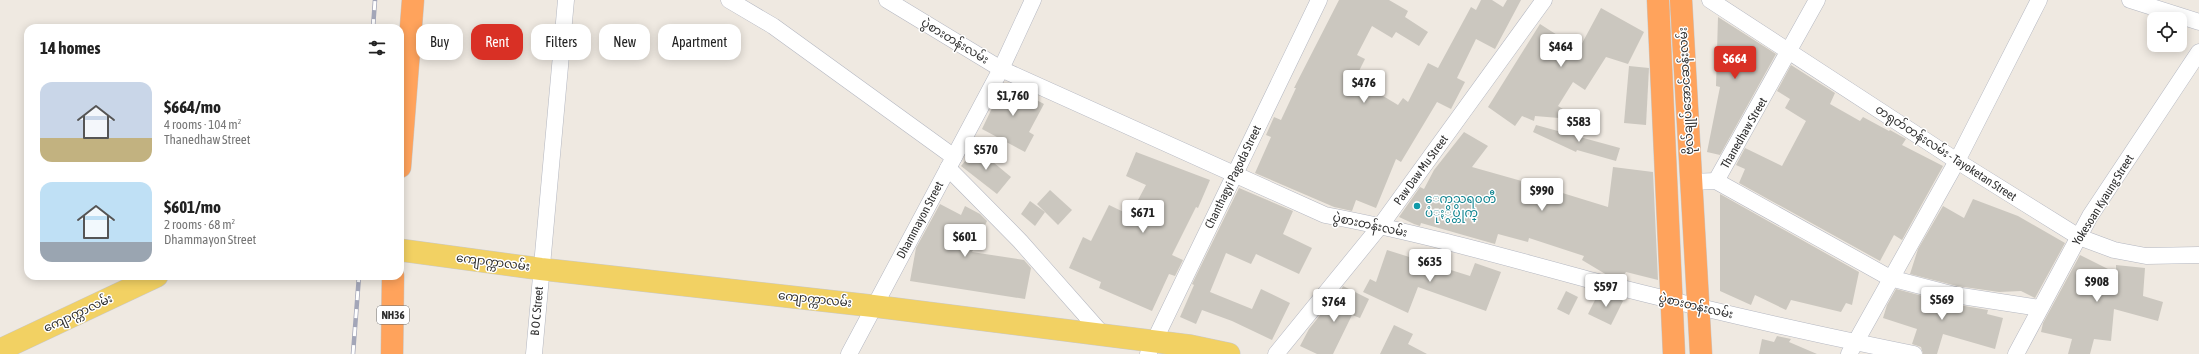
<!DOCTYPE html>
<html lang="en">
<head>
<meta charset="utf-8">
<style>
	:root { --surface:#fff; --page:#f2f2f2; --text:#222; --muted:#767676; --accent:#d93025 }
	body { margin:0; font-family:"Asap Condensed","Noto Sans Myanmar",sans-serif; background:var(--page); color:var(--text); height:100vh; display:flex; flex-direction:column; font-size:15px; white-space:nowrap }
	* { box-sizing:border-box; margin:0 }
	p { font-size:13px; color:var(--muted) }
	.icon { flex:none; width:22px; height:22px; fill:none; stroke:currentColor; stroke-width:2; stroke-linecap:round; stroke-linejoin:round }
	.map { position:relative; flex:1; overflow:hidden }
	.side { position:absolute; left:24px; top:24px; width:380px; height:256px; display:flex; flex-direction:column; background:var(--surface); border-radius:12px; box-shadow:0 2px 10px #0003 }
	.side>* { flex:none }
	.top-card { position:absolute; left:416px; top:24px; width:380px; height:36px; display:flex; gap:8px }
	.controls { position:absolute; left:2147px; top:12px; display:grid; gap:8px }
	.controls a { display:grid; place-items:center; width:40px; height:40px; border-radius:8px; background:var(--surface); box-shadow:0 2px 10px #0003; font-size:20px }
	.price { position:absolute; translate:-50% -34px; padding:0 9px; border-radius:4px; background:#fff; color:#222; font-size:13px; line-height:26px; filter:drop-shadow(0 1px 2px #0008) }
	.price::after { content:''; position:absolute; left:50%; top:24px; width:12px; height:9px; margin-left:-6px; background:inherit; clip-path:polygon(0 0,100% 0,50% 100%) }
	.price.active { background:var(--accent); color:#fff }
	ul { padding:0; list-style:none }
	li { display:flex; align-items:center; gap:12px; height:100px; padding:0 16px }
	li span { display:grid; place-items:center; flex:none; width:112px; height:80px; border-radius:12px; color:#555 }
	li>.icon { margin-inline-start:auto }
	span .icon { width:48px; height:48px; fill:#fffc; stroke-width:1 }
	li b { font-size:17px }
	h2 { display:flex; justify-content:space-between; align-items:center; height:48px; padding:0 16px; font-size:17px }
	.tag { padding:0 14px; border-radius:12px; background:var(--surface); box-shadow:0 2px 10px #0003; font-size:14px; line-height:36px }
	.tag.active { background:var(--accent); color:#fff }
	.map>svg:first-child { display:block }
</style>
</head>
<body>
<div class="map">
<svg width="2199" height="354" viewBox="0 0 2199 354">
	<rect width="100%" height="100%" fill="#efe9e1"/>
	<g fill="#cbc7bf">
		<polygon points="1339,0 1389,0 1408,11 1405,17 1428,32 1419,46 1396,32 1392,38 1372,26 1357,55 1365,59 1355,79 1398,105 1403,98 1408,102 1428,63 1438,68 1471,7 1476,10 1481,0 1492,0 1503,7 1507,0 1521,0 1495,49 1476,39 1457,78 1465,82 1451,109 1437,102 1401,162 1396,159 1376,208 1356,200 1352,211 1334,207 1255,173 1271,137 1266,135 1274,117 1281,120 1296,88 1294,88"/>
		<polygon points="1601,8 1644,32 1628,64 1606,57 1585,90 1573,82 1558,106 1563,109 1559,118 1535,116 1534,121 1522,116 1515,126 1488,107 1540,24 1579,49"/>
		<polygon points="1718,17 1776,54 1720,155 1707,152 1720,87 1716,86"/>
		<polygon points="1791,65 1835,93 1830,104 1860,121 1863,117 1889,131 1890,130 1906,139 1902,145 1943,166 1902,240 1894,235 1880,261 1739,183 1745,169 1736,165 1745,148 1782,166 1806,121 1785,108 1790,99 1777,91"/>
		<polygon points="1629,66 1649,68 1646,125 1624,123"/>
		<polygon points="1004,83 1044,104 1029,132 1034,135 1025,152 982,129"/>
		<polygon points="1536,125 1620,148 1616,161 1577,150 1576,152 1533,132"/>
		<polygon points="1464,132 1488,146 1472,167 1543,187 1608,207 1613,167 1653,172 1658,280 1626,272 1622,278 1607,275 1582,260 1584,256 1529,238 1528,242 1498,234 1495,244 1421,223 1420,226 1414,224 1399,217 1420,187 1424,189 1434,170"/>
		<polygon points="976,148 1011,177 997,194 961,166"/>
		<polygon points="1136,152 1210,180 1198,208 1196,207 1172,255 1183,260 1175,276 1169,274 1152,311 1099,288 1101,282 1069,268 1083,237 1091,241 1109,205 1130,215 1146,185 1126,176"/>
		<polygon points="1239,188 1293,211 1283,234 1312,248 1299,274 1256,254 1251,264 1226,253 1210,292 1252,309 1261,289 1290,303 1272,340 1232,321 1202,310 1196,324 1180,317 1194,285 1192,284"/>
		<polygon points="1050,190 1072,210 1058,225 1037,204"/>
		<polygon points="1720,194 1859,272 1852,305 1846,303 1841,312 1791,300 1786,310 1755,295 1751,305 1720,291"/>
		<polygon points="1973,199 2018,216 2065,243 2035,298 2021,291 1999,292 1957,286 1910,274 1918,249 1943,206 1964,218"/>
		<polygon points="1030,201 1045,212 1035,226 1021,214"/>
		<polygon points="940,204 961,215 965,206 980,214 987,221 972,252 1024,260 1031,268 1025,299 910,281 916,248"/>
		<polygon points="1387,250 1470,276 1475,263 1501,272 1486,311 1418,287 1408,313 1363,292 1370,279 1376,282"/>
		<polygon points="2080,255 2116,273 2116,265 2145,268 2143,296 2163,302 2158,321 2114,309 2111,341 2094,339 2090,354 2068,354 2072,339 2041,332 2043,323"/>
		<polygon points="1343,286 1369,299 1360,318 1352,315 1333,354 1317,354 1300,346 1309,329 1325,309 1331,311"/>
		<polygon points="1896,289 1953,304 1988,310 1987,314 2003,318 1995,349 1943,334 1937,354 1923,354 1921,347 1912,344 1917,329 1883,318 1887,305"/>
		<polygon points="1566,291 1578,297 1569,315 1557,309"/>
		<polygon points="1599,292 1611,295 1623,301 1611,325 1588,314"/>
		<polygon points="1394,325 1413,334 1408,344 1427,354 1380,354"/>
		<polygon points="1777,336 1791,339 1789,342 1817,354 1759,354 1762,339 1774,342"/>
	</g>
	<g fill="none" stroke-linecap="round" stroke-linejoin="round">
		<g stroke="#b4b7c1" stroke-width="17">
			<g id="street">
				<polyline points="729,0 773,26 954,157"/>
				<path d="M887 0 1001 69 1325 215C1416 232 1505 257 1594 281 1700 308 1807 333 1914 354"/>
				<polyline points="1710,0 1957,161 2079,237 2114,250 2146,256 2199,255"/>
				<polyline points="2130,0 2199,22"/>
				<polyline points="948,168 1020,241 1104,336"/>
				<polyline points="1716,181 1817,0"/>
				<polyline points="1690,182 1716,181 1890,278 1955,295 2040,308"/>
				<polyline points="534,354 566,0"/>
				<polyline points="849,354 1001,69 1033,0"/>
				<polyline points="1148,354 1319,0"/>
				<polyline points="1276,354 1381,225 1544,0"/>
				<polyline points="1849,354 1957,161 2039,0"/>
				<polyline points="2016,354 2090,216 2199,52"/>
			</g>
		</g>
		<g stroke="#c9c9c9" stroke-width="23">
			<g id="primary">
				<polyline points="400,250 541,269 873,306 1191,346 1229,354"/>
				<polyline points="0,350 157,276"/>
			</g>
		</g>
		<g stroke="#c9c9c9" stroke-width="23">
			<g id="highway">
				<polyline points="1658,0 1674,354"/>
				<polyline points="1681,0 1701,354"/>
				<polyline points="400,167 413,0"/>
				<polyline points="392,354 393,276"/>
			</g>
		</g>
		<use href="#street" stroke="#fff" stroke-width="16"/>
		<use href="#primary" stroke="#f2d163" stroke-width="22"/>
		<use href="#highway" stroke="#ffa35c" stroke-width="22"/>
		<g stroke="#a3a6b8" stroke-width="4.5">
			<g id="rail">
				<polyline points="373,28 375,0"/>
				<polyline points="353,354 359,276"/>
			</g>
		</g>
		<use href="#rail" stroke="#fff" stroke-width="3" stroke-dasharray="9" stroke-linecap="butt"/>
	</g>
	<circle fill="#0f9aa8" stroke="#fff" stroke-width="1.5" cx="1417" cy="206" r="4"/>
	<g text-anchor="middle" stroke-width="3" stroke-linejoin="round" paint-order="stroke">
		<rect fill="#fff" stroke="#6d6d6d" stroke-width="1" x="377" y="306" width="32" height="18" rx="3"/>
		<g font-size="11" font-weight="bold" fill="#2e2e2e">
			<text x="393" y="319">NH36</text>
		</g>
		<g font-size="12" fill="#2e2e2e" stroke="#fff">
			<text transform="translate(955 41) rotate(31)" y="4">ပွဲစားတန်းလမ်း</text>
			<text transform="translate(1686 91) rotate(-93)" y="4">ဗိုလ်ချုပ်အောင်ဆန်းလမ်း</text>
			<text transform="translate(1744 133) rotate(-60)" y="4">Thanedhaw Street</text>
			<text transform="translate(1946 153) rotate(33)" y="4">တရုတ်တန်းလမ်း - Tayoketan Street</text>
			<text transform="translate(1421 170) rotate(-54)" y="4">Paw Daw Mu Street</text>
			<text transform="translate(1233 177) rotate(-64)" y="4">Chanthagyi Pagoda Street</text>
			<text transform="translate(2103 200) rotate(-58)" y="4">Yokesoan Kyaung Street</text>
			<text transform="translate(920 220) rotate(-62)" y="4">Dhammayon Street</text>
			<text transform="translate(1370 225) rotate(12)" y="4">ပွဲစားတန်းလမ်း</text>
			<text transform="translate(493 262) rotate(7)" y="4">ကျောက္ကာလမ်း</text>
			<text transform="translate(815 299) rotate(6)" y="4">ကျောက္ကာလမ်း</text>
			<text transform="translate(1696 306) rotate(13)" y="4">ပွဲစားတန်းလမ်း</text>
			<text transform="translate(537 311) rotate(-85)" y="4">B O C Street</text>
			<text transform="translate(78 313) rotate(-25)" y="4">ကျောက္ကာလမ်း</text>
		</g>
		<g font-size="12" fill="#0d838f" stroke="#fff" text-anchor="start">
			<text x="1425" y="203">ေကသရ၀တီ<tspan x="1425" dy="14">ပံုႏွိပ္တိုက္</tspan></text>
		</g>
	</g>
</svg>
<div class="controls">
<a><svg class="icon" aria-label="locate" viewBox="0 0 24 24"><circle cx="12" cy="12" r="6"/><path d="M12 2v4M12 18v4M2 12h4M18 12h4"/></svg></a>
</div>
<b class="price" style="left:1561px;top:68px">$464</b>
<b class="price active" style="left:1735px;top:80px">$664</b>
<b class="price" style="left:1364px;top:104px">$476</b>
<b class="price" style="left:1013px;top:117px">$1,760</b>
<b class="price" style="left:1579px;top:143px">$583</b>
<b class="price" style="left:986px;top:171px">$570</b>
<b class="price" style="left:1542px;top:212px">$990</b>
<b class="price" style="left:1143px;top:234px">$671</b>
<b class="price" style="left:965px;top:258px">$601</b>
<b class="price" style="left:1430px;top:283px">$635</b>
<b class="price" style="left:2097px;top:303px">$908</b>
<b class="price" style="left:1606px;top:308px">$597</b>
<b class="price" style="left:1942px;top:321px">$569</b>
<b class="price" style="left:1334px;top:323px">$764</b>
<div class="top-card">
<a class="tag">Buy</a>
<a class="tag active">Rent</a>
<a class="tag">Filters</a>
<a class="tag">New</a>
<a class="tag">Apartment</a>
</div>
<section class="side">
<h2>14 homes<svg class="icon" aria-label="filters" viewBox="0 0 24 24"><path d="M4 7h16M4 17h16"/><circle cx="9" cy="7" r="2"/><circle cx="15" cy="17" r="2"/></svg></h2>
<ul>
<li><span style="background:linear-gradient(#c9d6e8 70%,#c2b280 0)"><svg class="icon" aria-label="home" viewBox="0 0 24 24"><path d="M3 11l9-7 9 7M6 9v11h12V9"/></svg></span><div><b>$664/mo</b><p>4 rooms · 104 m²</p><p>Thanedhaw Street</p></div></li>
<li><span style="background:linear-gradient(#bfe0f5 75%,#9aa5b1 0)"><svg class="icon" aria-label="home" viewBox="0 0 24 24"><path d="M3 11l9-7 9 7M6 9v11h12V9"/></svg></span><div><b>$601/mo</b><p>2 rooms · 68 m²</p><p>Dhammayon Street</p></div></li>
</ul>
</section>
</div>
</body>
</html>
